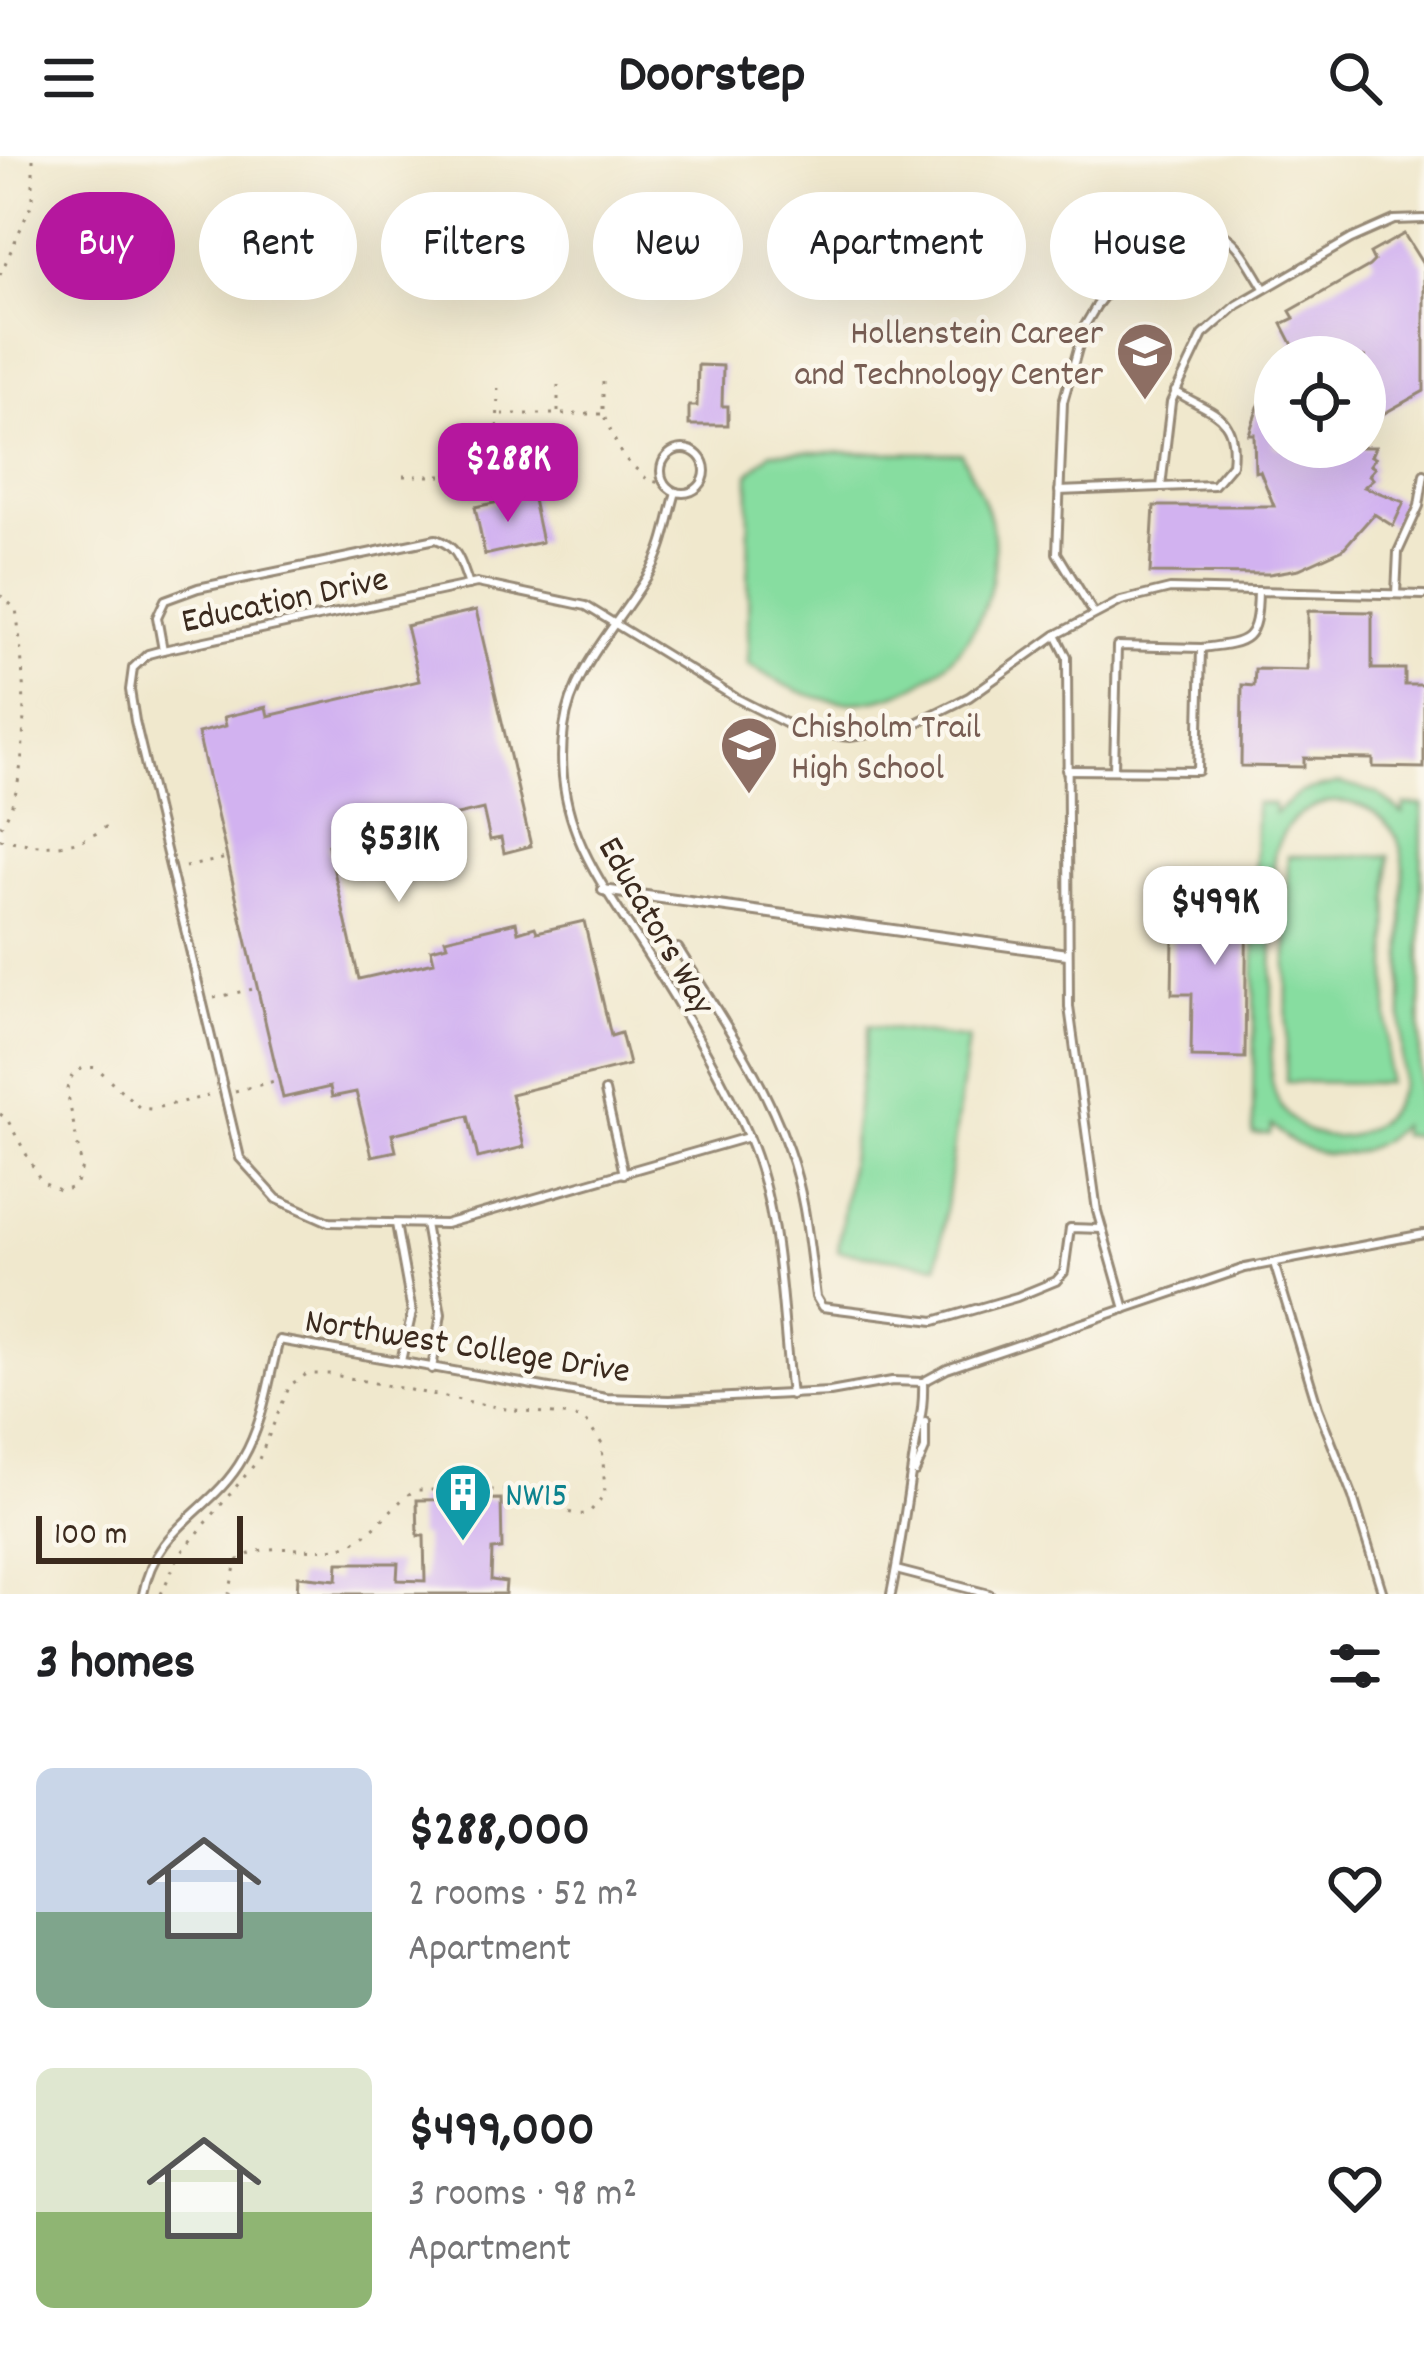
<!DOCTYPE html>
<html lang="en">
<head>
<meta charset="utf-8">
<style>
	:root { --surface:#fff; --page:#f6f6f6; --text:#202124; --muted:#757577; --accent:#b5179e }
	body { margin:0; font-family:Dekko,sans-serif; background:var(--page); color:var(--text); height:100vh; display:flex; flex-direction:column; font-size:45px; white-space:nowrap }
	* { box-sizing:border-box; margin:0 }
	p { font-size:39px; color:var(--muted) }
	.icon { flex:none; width:66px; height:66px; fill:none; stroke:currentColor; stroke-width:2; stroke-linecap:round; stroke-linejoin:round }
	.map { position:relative; height:1438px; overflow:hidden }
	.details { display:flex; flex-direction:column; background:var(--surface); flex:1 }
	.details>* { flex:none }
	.guide { position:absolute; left:36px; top:36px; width:1353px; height:108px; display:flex; gap:24px }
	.tools { position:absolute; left:1254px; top:180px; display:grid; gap:24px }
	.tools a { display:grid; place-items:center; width:132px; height:132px; border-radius:50%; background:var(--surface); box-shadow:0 12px 48px #0002; font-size:60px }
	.scale { position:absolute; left:36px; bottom:30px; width:207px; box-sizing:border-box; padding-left:12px; border:6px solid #3b2a1e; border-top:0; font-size:33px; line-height:42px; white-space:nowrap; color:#3b2a1e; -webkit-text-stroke:9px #fbf7ec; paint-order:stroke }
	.price { position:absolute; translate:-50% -102px; padding:0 27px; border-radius:24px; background:#fff; color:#222; font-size:39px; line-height:78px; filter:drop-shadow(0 3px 6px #0008) }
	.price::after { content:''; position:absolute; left:50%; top:72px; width:36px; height:27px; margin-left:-18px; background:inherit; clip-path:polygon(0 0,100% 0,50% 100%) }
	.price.selected { background:var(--accent); color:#fff }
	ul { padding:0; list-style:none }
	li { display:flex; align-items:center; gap:36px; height:300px; padding:0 36px }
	li span { display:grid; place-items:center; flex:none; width:336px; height:240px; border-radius:18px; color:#555 }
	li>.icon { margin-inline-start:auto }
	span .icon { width:144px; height:144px; fill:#fffc; stroke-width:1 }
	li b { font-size:51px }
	h2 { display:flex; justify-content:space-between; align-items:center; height:144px; padding:0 36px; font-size:51px }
	.pill { padding:0 42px; border-radius:54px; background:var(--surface); box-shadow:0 12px 48px #0002; font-size:42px; line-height:108px }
	.pill.selected { background:var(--accent); color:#fff }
	header { display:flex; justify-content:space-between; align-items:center; height:156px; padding:0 36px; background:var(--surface); font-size:54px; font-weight:700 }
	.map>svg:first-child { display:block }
</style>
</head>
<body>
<header><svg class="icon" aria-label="menu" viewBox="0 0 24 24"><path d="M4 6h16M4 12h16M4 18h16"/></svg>Doorstep<svg class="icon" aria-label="search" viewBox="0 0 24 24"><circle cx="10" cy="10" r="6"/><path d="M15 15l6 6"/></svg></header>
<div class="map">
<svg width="1424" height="1438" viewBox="0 0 1424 1438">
	<rect width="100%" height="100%" fill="#fbf7ec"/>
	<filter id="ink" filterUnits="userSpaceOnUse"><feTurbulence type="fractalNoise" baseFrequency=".00833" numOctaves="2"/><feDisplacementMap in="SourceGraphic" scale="24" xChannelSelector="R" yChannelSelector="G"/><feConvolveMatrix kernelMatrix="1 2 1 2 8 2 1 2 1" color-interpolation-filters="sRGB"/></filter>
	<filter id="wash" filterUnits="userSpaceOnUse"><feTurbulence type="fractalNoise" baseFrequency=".004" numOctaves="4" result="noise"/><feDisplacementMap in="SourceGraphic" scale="48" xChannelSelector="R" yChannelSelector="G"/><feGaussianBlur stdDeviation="2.7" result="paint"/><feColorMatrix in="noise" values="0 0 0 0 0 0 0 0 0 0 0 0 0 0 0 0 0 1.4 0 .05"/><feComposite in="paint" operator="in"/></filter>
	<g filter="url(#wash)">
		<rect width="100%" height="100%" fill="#f0e8cd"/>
		<g fill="#87dda0" stroke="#61845f" stroke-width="3" fill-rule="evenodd">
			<path d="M771 296 961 297C974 323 991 354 994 384 1002 477 920 562 824 543 796 537 771 522 748 508L749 318Z"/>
			<path d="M1339 627 1377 637 1403 658 1404 649H1422L1419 980 1401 979 1400 970C1362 1008 1309 1007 1272 969L1270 978H1253L1256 647 1274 648 1275 657 1301 636ZM1329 646C1370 643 1401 669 1404 711L1401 928C1381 1005 1276 996 1271 916L1274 699C1282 670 1300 652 1329 646Z"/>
			<polygon points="1288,700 1389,700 1387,927 1286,926"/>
			<polygon points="868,870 968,883 938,1109 838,1095"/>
		</g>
		<g id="blocks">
			<g fill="#d2b2f0">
				<polygon points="1404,78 1424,110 1424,235 1365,268 1365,201 1299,201 1282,168 1294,162 1290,155 1369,110 1374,105 1370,97"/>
				<polygon points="698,209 723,210 722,250 728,250 728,269 689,269 689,250 697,250"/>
				<polygon points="1275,225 1275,291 1375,291 1371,300 1375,302 1370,309 1375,312 1369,319 1373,323 1364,331 1404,346 1393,370 1374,358 1343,393 1299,413 1269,418 1150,417 1154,350 1274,350 1260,315 1255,316 1254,278 1249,278 1258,251"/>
				<polygon points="532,339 542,386 485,399 475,351"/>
				<polygon points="476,454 531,690 504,697 501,682 490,684 483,653 328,689 359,823 434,806 431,793 447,789 445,783 516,766 518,776 535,771 537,776 584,765 611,880 621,877 629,909 511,938 524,991 478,1002 468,960 392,978 396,995 372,1000 356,936 332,941 330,931 283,942 198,577 226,570 224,561 266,551 268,560 419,525 406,470"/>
				<polygon points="1308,455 1372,456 1372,513 1405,513 1405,529 1424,529 1424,612 1373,611 1373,603 1304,602 1304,611 1241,610 1242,529 1254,530 1255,513 1308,514"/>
				<polygon points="1194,723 1247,724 1245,902 1191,901 1192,838 1172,838 1173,781 1193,782"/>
				<polygon points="501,1343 502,1393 492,1394 491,1424 506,1426 505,1438 297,1438 298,1420 337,1424 338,1407 398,1407 397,1424 425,1425 424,1380 418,1380 417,1344"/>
			</g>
		</g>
	</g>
	<g filter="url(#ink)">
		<use href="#blocks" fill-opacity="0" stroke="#968976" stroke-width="3"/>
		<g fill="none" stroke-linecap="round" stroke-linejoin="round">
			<g stroke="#968976" stroke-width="12">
				<g id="service">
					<circle cx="683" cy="315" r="22"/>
					<path d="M1161 331 1214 329 1232 308C1238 257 1211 258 1175 235"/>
					<polyline points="1059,335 1161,331 1171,246 1203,179 1237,149 1351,83 1394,64 1424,63"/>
					<path d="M676 336C668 363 665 390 651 414 622 465 572 511 564 572 551 669 603 728 651 804 686 859 722 920 748 980 782 1059 781 1155 791 1239"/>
					<polyline points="1396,438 1398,396 1419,350 1424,318"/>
					<path d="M1093 456 1057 397 1063 246 1084 171 1097 149 1141 91 1165 74C1230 68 1233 80 1264 132"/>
					<polyline points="1056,479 1067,501 1069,851 1097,1055 1125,1153"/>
					<path d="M163 494 157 461 165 444 198 432 436 383C459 391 461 408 469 429"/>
					<path d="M1066 614 1198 615 1201 492C1250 486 1257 486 1258 435"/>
					<polyline points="1114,614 1117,490 1201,492"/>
					<path d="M678 792C718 857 764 922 789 995 806 1042 809 1091 816 1141L822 1151 934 1165 1017 1141 1056 1125 1064 1116 1070 1072 1102 1073"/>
					<polyline points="605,935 624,1018"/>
					<polyline points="748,981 445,1068 329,1066 277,1043 240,1002 135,565 130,534 133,512 148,498 163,494 477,427 586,450 736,542 803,576 850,581 906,572 969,541 1056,479 1121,445 1170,433 1424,439"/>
					<polyline points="396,1068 412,1156 401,1205"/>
					<polyline points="425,1068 441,1158 432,1213"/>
					<polyline points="1274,1107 1318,1252 1353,1341 1383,1438"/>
					<polyline points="915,1316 925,1293 925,1266"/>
					<polyline points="896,1414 989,1438"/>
					<path d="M143 1438C156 1368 212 1357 243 1302 264 1266 268 1224 279 1184L606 1242 669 1244 830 1236 892 1225 923 1226 947 1213 1245 1112 1424 1078"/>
					<path d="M891 1438C901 1390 907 1341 915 1293 919 1266 924 1254 923 1226"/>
				</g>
			</g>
			<g stroke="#968976" stroke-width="14">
				<polyline id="pedestrian" points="603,734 1067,798"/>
			</g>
			<g stroke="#968976" stroke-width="3" stroke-dasharray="3 9" stroke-linecap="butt">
				<polyline points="0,119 33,45 33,0"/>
				<polyline points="603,226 603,258 622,300 648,324 664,328"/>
				<polyline points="558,256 558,225"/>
				<polyline points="502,258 601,258"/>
				<polyline points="403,320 477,320 497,302 498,224"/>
				<path d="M0 439 16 453C24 508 34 627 0 671"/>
				<path d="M0 683C40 691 75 696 108 669"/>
				<polyline points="185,711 227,702"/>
				<polyline points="214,842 257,832"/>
				<polyline points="235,935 279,924"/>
				<path d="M0 958 7 963 41 1025 61 1035 74 1031 82 1012 67 934C69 917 81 909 97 912L140 952 151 953 208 940"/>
				<path d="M161 1438 178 1401 259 1303 290 1229 307 1218H329L506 1253 573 1260 587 1267 602 1288 605 1338 588 1358C559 1361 550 1340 525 1334H415C391 1349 374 1379 347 1389 309 1402 271 1380 236 1406L229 1438"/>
			</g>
			<use href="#service" stroke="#fff" stroke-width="6"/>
			<use href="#pedestrian" stroke="#fff" stroke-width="8"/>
		</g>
	</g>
	<defs>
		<g id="school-pin" transform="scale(3)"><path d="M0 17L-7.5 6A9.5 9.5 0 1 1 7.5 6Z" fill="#8d6e63" stroke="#fbf7ec"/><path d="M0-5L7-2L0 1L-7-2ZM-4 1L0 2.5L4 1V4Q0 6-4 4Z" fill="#fff"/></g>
		<g id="building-pin" transform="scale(3)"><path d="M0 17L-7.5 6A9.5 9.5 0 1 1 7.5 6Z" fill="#0f9aa8" stroke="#fbf7ec"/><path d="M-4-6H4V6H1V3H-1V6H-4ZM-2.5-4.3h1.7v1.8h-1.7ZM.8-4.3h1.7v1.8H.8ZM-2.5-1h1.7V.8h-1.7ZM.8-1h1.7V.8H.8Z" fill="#fff"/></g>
	</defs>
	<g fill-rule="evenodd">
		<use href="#school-pin" x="1145" y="195"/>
		<use href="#school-pin" x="749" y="589"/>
		<use href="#building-pin" x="463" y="1336"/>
	</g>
	<g text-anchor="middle" stroke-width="9" stroke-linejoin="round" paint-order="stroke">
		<g font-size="36" fill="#785e54" stroke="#fbf7ec" text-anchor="end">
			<text x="1103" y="187">Hollenstein Career<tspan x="1103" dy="41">and Technology Center</tspan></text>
			<text x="791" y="581" text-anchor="start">Chisholm Trail<tspan x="791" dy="41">High School</tspan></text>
		</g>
		<g font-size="36" fill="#3b2a1e" stroke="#fbf7ec">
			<text transform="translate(284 441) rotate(-12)" y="13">Education Drive</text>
			<text transform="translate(659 768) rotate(60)" y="13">Educators Way</text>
			<text transform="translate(468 1187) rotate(9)" y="13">Northwest College Drive</text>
		</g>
		<g font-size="36" fill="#0d838f" stroke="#fbf7ec" text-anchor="start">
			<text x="505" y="1349">NW15</text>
		</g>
	</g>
</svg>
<div class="tools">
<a><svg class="icon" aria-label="locate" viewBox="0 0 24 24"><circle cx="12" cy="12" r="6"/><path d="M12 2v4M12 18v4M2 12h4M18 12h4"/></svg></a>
</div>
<div class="scale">100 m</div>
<b class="price selected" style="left:508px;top:369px">$288K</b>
<b class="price" style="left:399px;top:749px">$531K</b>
<b class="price" style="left:1215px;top:812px">$499K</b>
<div class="guide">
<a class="pill selected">Buy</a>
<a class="pill">Rent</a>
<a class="pill">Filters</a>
<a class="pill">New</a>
<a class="pill">Apartment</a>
<a class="pill">House</a>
</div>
</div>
<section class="details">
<h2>3 homes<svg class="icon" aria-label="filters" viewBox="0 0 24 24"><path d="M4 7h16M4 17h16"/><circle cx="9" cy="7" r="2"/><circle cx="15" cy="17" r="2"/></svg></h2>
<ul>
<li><span style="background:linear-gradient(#c9d6e8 60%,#7fa58c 0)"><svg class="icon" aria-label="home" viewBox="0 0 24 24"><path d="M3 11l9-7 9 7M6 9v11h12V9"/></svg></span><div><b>$288,000</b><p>2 rooms · 52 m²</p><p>Apartment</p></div><svg class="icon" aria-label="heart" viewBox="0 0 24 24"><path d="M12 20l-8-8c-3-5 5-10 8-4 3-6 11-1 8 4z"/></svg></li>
<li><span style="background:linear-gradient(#dfe7d0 60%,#8fb573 0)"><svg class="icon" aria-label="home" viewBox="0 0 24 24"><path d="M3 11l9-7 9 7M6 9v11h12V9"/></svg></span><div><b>$499,000</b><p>3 rooms · 98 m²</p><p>Apartment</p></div><svg class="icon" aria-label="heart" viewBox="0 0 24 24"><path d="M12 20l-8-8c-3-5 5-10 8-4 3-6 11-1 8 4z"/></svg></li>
</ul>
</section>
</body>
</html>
